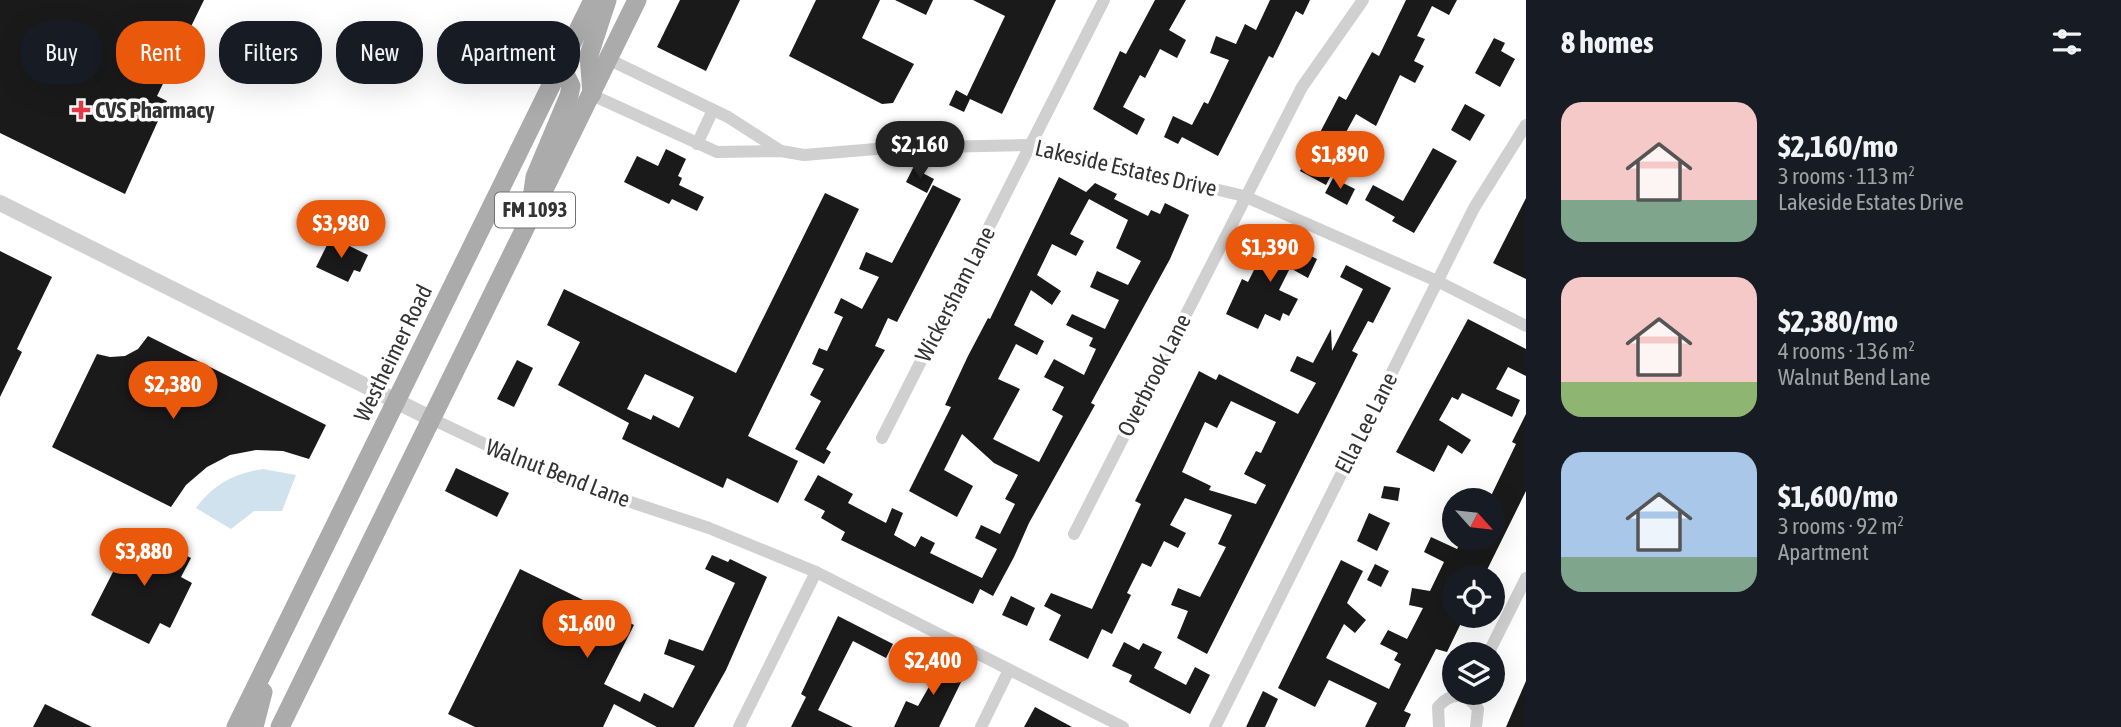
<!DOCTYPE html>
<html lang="en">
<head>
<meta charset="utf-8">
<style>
	:root { --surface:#171b24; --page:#20242c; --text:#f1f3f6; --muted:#9ea1a6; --accent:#ea580c }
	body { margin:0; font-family:"Asap Condensed",sans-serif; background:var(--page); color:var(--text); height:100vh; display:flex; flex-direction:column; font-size:26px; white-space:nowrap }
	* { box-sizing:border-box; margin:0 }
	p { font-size:23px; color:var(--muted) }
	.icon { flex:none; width:38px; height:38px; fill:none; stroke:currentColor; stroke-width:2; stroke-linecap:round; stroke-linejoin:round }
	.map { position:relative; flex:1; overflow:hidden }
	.drawer { display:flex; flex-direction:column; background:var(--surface); width:595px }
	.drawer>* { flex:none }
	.banner { position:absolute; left:21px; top:21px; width:665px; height:63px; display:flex; gap:14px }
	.needle { width:46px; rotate:117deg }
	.controls { position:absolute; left:1442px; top:488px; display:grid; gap:14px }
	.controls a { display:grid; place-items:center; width:63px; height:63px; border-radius:50%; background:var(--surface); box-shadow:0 7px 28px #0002; font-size:35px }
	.price { position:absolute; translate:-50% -60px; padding:0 16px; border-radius:24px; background:var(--accent); color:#fff; font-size:23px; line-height:46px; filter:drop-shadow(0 2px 4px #0008) }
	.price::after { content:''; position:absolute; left:50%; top:42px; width:21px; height:16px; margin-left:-10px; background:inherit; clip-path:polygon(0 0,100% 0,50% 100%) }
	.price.active { background:#222; color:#fff }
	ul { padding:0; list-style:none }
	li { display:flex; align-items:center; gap:21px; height:175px; padding:0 35px }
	li span { display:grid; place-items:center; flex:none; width:196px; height:140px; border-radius:21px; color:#555 }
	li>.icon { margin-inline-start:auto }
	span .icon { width:84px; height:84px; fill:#fffc; stroke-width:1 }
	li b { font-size:30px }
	h2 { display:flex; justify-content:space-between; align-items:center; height:84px; padding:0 35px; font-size:30px }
	.pill { padding:0 24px; border-radius:28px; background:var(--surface); box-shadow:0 7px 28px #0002; font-size:24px; line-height:63px }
	.pill.active { background:var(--accent); color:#fff }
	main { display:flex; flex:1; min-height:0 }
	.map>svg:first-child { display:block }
</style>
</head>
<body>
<main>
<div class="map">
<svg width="1526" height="727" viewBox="0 0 1526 727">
	<rect width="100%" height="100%" fill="#fff"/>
	<path fill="#cfe2ee" d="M263 469 296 475 282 511H254L231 529 196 508C214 484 233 474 263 469Z"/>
	<g fill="#1a1a1a" fill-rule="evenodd">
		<polygon points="0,0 204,0 157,96 167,101 125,194 0,133"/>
		<polygon points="680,0 740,0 706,71 657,47"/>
		<polygon points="816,0 880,0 862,38 914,64 893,103 882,104 789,56"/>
		<polygon points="895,0 933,0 926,15"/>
		<polygon points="973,0 1056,0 1002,114 970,99 964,112 949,105 956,90 967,96 1005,16"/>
		<polygon points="1155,0 1186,0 1169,30 1186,40 1177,58 1160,49 1145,78 1140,75 1123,107 1145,119 1137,135 1093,109 1120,51 1126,54"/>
		<polygon points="1270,0 1310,0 1303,15 1296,11 1273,58 1269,56 1218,156 1182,137 1178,144 1164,137 1173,116 1192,125 1204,102 1208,104 1229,60 1210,53 1216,36 1236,44 1245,24 1256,30"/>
		<polygon points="1406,0 1457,0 1449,15 1432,6 1417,36 1425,39 1414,61 1424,66 1415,83 1400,75 1376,126 1356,114 1339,145 1345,148 1326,185 1300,171 1339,96 1346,100 1372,52 1379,56"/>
		<polygon points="1494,38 1505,43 1501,51 1515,59 1500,87 1475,73"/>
		<polygon points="1465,104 1485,115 1470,141 1451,130"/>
		<polygon points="1433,148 1457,161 1414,233 1392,221 1395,217 1365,200 1373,185 1403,201"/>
		<polygon points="666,149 686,159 678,176 682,178 679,185 704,197 697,211 672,199 669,204 624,182 637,156 658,166"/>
		<polygon points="913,168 934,179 927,193 906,182"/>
		<path d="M1059 177 1086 192 1095 183 1117 194 1114 199 1148 216 1151 210 1160 214 1165 203 1189 215 1170 259 1091 403 1095 405 1029 523 1014 557 993 596 980 589 973 604 841 540 845 532 821 518 825 511 804 500 818 475 853 494 848 503 886 523 892 508 903 513 894 535 915 547 921 536 935 543 930 553 982 578 997 549 975 538 981 525 1000 534 1015 504 1005 499 1018 475 994 463 962 434 944 470 973 486 957 517 909 491 951 407 945 405 968 356 988 318 990 319ZM1089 199 1128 220 1116 248 1141 261 1128 285 1097 271 1090 287 1119 300 1105 329 1072 314 1066 325 1093 338 1089 346 1096 349 1084 375 1054 359 1044 377 1064 387 1052 410 1063 416 1039 462 993 439 1020 389 998 379 1016 344 1037 355 1044 341 1014 325 1031 290 1052 305 1061 291 1037 275 1052 244 1076 256 1084 241 1070 234Z"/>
		<polygon points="1333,178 1355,189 1347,205 1325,193"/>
		<polygon points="933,185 961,199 897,322 888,318 875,346 885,350 826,449 831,452 824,464 795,449 821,401 810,395 824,369 812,364 819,348 827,351 843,317 834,313 841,298 862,309 879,277 859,269 866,252 892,263"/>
		<path d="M825 193 859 209 748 436 798 461 778 503 727 478 723 488 622 439 629 423 558 385 580 342 547 325 564 289 736 373ZM645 374 694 397 679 428 653 415 651 420 627 409Z"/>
		<polygon points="1526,198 1526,279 1493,263"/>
		<polygon points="1271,236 1317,259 1308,278 1290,268 1279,290 1298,299 1289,316 1283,313 1280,321 1265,314 1258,329 1226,314 1242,279 1248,282"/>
		<polygon points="331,237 368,255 360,272 354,270 348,282 316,267"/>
		<polygon points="0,251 52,277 17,349 22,352 0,397"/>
		<path d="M1346 265 1391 288 1373 323 1368 321 1352 351 1358 354 1342 386 1207 654 1177 638 1188 611 1171 605 1178 588 1200 597 1226 547 1218 544 1232 515 1185 498 1170 525 1186 533 1178 548 1164 541 1151 567 1142 563 1127 593 1131 595 1112 634 1102 629 1088 659 1049 640 1061 615 1044 606 1051 593 1092 609 1141 504 1135 501 1199 371 1216 380 1219 374 1298 414 1316 383 1290 371 1297 356 1313 363 1331 329 1332 351 1363 289 1340 277ZM1231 401 1276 422 1261 453 1256 451 1244 474 1266 485 1256 504 1209 490 1211 486 1182 472 1205 422 1217 428Z"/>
		<polygon points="1468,319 1526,349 1526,376 1508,367 1496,389 1520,400 1512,417 1462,393 1458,400 1452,397 1439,420 1471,440 1462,454 1448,445 1434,472 1396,452"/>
		<polygon points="148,336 326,425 309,459 283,451 256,450 230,455 207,467 186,485 171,507 52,447 97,354 110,357 125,356 138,349"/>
		<polygon points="517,360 533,368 514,407 497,399"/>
		<polygon points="1526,414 1526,491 1483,578 1454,578 1454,616 1463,619 1447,652 1436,649 1404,711 1411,714 1405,727 1365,727 1377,703 1329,680 1315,707 1278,688 1341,560 1363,571 1347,603 1366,620 1355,633 1344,624 1326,658 1389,689 1401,664 1394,660 1398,653 1380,644 1388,630 1407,639 1423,608 1409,605 1412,588 1430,591 1444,562 1424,552 1431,537 1457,549 1462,539 1493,539 1493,500 1489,500 1516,444 1512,442"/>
		<polygon points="456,468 509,493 497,517 445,491"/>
		<polygon points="1384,486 1400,488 1398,501 1381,498"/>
		<polygon points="1369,513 1390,523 1377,551 1357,541"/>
		<polygon points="135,529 191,558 181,577 192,583 170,628 160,623 149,644 91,615"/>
		<polygon points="712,555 728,562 730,559 767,577 726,670 694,727 657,727 614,704 603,727 475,727 448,714 520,569 634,625 604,684 640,702 644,693 673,708 695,666 664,654 669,639 703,651 735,583 705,569"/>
		<polygon points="1375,564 1389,571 1381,587 1367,580"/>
		<polygon points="1011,596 1035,608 1027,626 1002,615"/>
		<polygon points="838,616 893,644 886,658 853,641 818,710 853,727 791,727 806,697 801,694"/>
		<polygon points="1124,642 1139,650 1143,643 1162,652 1154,668 1186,685 1195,667 1210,675 1190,714 1129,682 1132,675 1112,666"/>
		<polygon points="929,655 965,674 939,727 894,727 906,701 918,706 934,678 921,671"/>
		<polygon points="1526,681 1526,727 1506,727"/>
		<polygon points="1263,691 1278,699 1265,727 1246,727"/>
		<polygon points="45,704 92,727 33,727"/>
		<polygon points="1035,707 1072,727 1024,727"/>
	</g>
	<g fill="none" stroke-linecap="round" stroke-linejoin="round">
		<g stroke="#d0d0d0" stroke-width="12">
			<polyline points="610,60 728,117 781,151"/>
			<polyline points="592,95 717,152 781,151 804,155 888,148 1030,145 1244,196 1437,281 1526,326"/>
			<polyline points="697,144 713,110"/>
			<polyline points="430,418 552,476 709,528 816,572 1123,727"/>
			<polyline points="882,438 1104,0"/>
			<polyline points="1074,534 1302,87 1363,0"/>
			<polyline points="1488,654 1526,578"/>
			<polyline points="739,727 816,572"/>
			<polyline points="981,727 1009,670"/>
			<polyline points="1215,727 1474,208 1526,125"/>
			<path d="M1439 727 1438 707C1450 692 1467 692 1478 709L1476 727"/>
		</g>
		<polyline stroke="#d0d0d0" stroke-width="16" points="0,203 430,418"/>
		<g stroke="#ababab" stroke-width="19">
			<polyline points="592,94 589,55 607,0"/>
			<polyline points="531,205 535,177 569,96 571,86 562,68"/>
			<polyline points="236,727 593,0"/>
			<polyline points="254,727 263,692"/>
			<polyline points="280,727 637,0"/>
		</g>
	</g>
	<path fill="#e63946" stroke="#fff" stroke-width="2.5" d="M77.5 99.5h7v7h7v7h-7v7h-7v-7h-7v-7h7z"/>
	<g text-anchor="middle" stroke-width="7" stroke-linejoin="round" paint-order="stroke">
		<rect fill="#fff" stroke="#707070" stroke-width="2" x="495" y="192.5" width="80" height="35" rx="5"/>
		<g font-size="21" font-weight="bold" fill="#333">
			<text x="535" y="217">FM 1093</text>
		</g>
		<g font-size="23" font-weight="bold" fill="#333" stroke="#fff" text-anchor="start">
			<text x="95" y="118">CVS Pharmacy</text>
		</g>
		<g font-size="23" fill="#333" stroke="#fff">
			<text transform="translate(1126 168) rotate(13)" y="8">Lakeside Estates Drive</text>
			<text transform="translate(955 294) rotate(-63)" y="8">Wickersham Lane</text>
			<text transform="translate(393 353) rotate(-64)" y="8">Westheimer Road</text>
			<text transform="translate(1154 375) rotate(-63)" y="8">Overbrook Lane</text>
			<text transform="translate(1366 423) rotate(-63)" y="8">Ella Lee Lane</text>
			<text transform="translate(558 473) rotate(21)" y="8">Walnut Bend Lane</text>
		</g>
	</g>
</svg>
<div class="controls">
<a><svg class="needle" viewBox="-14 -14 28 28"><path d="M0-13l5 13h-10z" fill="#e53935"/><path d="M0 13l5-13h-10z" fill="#9ea1a6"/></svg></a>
<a><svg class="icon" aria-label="locate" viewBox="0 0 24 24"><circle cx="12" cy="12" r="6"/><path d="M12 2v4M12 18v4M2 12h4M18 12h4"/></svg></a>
<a><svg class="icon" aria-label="layers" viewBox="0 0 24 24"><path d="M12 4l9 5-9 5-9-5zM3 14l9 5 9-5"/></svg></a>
</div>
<b class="price active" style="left:920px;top:181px">$2,160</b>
<b class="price" style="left:1340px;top:191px">$1,890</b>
<b class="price" style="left:341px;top:260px">$3,980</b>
<b class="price" style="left:1270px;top:284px">$1,390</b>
<b class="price" style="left:173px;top:421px">$2,380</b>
<b class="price" style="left:144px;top:588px">$3,880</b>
<b class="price" style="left:587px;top:660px">$1,600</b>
<b class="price" style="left:933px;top:697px">$2,400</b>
<div class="banner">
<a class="pill">Buy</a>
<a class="pill active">Rent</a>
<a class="pill">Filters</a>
<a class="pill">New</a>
<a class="pill">Apartment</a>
</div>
</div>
<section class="drawer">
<h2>8 homes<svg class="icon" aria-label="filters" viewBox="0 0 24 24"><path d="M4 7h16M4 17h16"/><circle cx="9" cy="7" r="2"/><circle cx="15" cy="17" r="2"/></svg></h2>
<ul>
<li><span style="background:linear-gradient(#f6c9c9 70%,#7fa58c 0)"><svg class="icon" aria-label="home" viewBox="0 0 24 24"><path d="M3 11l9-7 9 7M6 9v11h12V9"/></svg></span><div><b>$2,160/mo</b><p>3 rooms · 113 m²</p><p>Lakeside Estates Drive</p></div></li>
<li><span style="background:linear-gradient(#f6c9c9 75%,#8fb573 0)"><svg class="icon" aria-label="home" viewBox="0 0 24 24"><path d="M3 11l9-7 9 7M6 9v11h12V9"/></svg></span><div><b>$2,380/mo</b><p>4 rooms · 136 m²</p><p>Walnut Bend Lane</p></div></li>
<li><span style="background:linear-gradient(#a9c7e8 75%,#7fa58c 0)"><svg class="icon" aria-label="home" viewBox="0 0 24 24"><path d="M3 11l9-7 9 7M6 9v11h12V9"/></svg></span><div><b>$1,600/mo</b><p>3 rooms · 92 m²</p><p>Apartment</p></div></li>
</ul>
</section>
</main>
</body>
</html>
